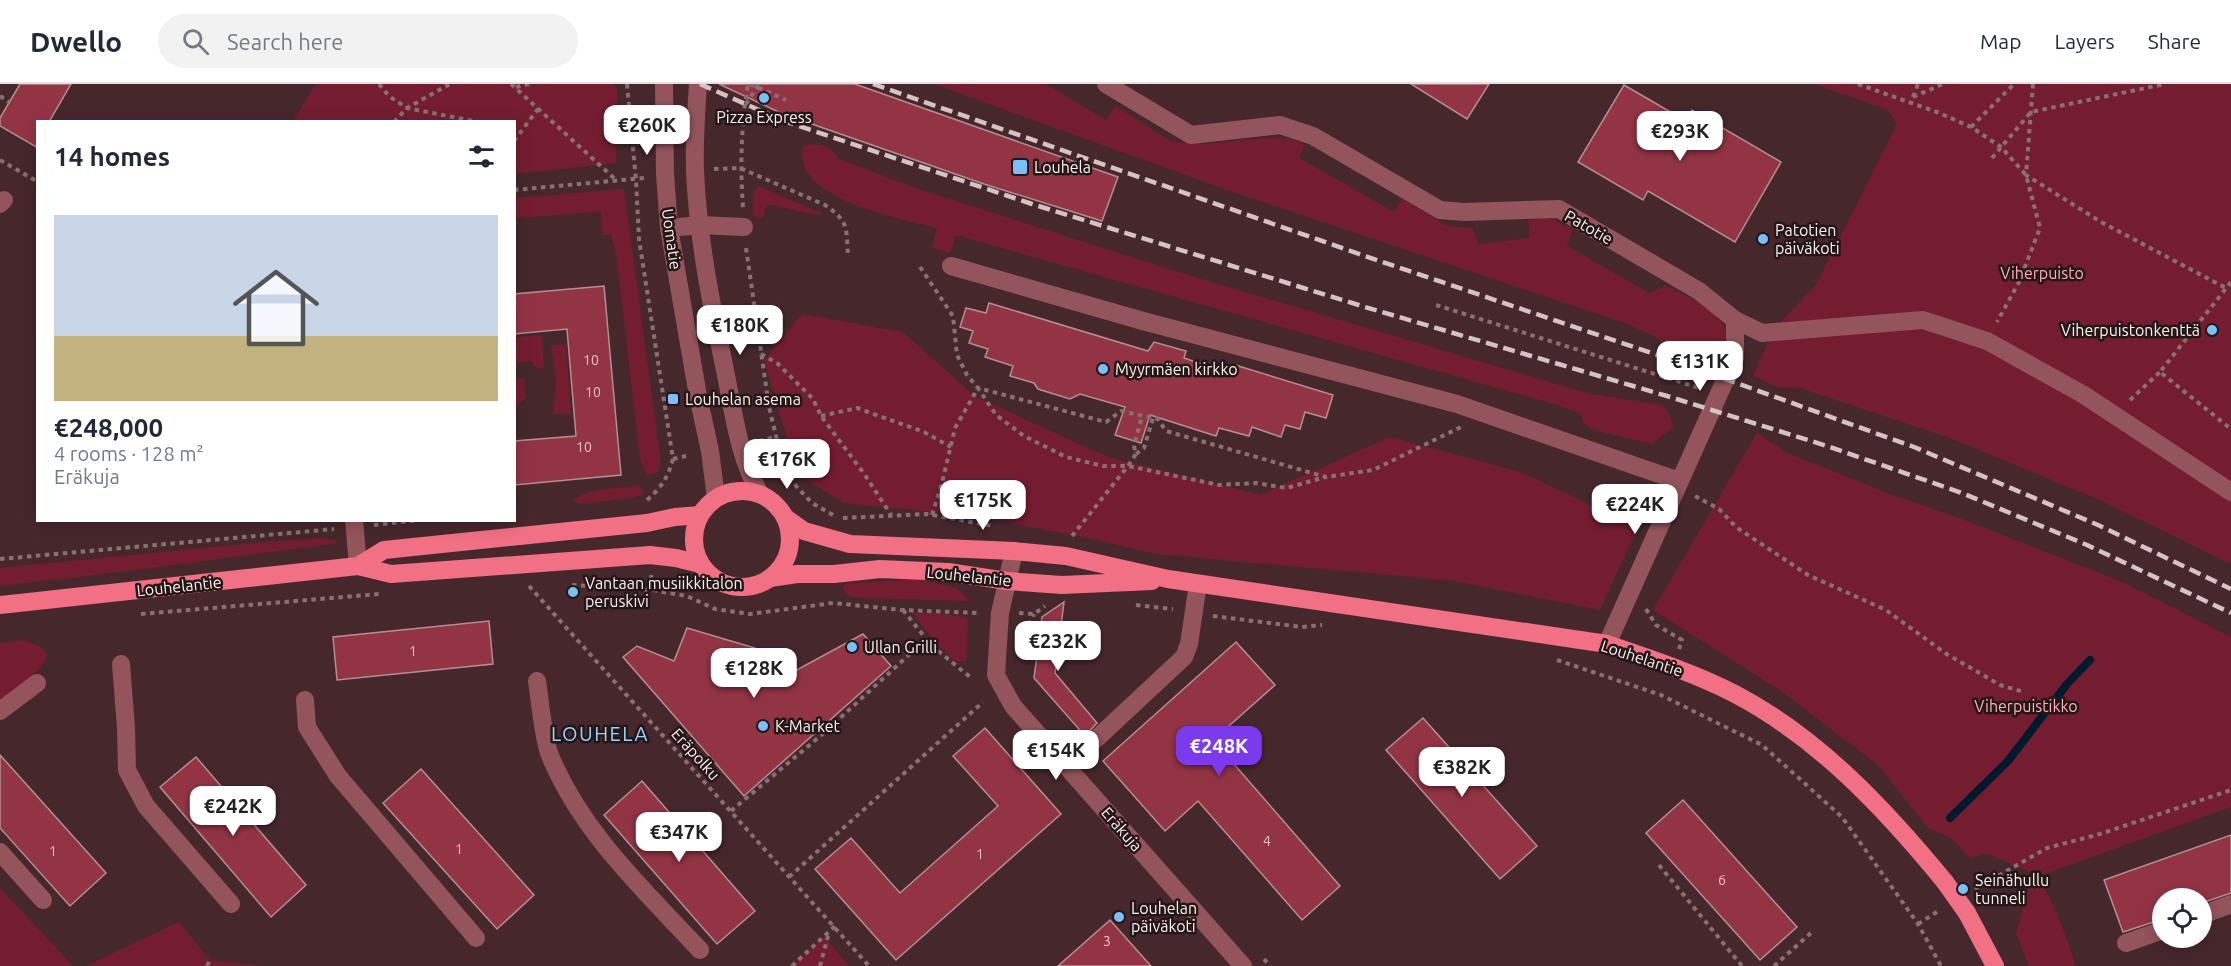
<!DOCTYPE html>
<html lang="en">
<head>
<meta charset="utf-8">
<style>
	:root { --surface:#fff; --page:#f2f2f3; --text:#1f2937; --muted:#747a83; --line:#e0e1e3; --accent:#7c3aed }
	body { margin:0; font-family:Ubuntu,sans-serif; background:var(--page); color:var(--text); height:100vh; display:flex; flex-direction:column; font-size:22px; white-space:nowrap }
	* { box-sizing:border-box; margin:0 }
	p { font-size:20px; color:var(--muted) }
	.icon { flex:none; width:33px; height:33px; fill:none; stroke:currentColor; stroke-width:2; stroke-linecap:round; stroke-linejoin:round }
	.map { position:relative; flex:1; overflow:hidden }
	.sheet { position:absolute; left:36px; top:36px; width:480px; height:402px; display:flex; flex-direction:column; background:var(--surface); border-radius:0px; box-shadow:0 3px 15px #0003 }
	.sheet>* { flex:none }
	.fabs { position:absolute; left:2152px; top:804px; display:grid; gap:12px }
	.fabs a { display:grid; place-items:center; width:60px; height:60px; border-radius:50%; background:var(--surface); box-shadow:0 3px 15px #0003; font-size:30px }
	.price { position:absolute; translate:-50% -51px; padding:0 14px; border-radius:12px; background:#fff; color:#222; font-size:20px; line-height:39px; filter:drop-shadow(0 2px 3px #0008) }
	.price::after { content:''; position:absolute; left:50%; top:36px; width:18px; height:14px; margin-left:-9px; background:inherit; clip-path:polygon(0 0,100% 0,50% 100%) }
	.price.current { background:var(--accent); color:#fff }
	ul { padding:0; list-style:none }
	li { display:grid; align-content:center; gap:12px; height:318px; padding:0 18px }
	li span { display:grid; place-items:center; height:186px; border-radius:0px; color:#555 }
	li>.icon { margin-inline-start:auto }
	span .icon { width:108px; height:108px; fill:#fffc; stroke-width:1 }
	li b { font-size:26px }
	h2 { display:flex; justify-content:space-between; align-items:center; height:72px; padding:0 18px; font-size:26px }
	header { display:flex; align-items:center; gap:36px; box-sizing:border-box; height:84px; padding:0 30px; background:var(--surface); border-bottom:2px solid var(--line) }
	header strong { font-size:28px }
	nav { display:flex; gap:33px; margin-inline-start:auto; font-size:21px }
	.search { width:420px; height:54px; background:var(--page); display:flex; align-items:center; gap:15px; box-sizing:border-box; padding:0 21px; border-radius:33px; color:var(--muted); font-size:22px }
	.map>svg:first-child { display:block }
</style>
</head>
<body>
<header>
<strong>Dwello</strong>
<div class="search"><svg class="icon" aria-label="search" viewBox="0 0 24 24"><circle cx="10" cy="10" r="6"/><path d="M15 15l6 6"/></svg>Search here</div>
<nav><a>Map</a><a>Layers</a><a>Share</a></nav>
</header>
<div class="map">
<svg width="2231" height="882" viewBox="0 0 2231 882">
	<rect width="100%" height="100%" fill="#46282c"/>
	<g fill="#741d30">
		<polygon points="316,0 613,0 617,3 616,79 515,90 514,38 293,37"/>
		<path d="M934 0H1046L1106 36 1116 22 1172 58 1206 60 1268 54 1291 55 1305 61 1299 74 1394 128 1402 115 1447 142 1473 144 1478 160 1530 154 1528 136 1549 134 1573 145 1567 162 1649 209 1666 202C1689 214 1718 224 1727 249L1717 276 1686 271 1652 251 1625 239 1227 106Z"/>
		<polygon points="1814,0 2231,0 2231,480 2100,416 1950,354 1800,304 1776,303 1753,292 1774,245 1816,201 1897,40 1888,26"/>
		<path d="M809 60C824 61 831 62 839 75L915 104 1191 192 1590 310 1663 321 1671 333 1673 343 1652 360 1598 347 1584 340 1580 329 1554 320 956 151 950 169 932 164 937 144C902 135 792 115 803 64Z"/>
		<polygon points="758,102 821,129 822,132 767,120 762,135 753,132 753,110"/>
		<polygon points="624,105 661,378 659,387 647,392 640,375 616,168 611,151 603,151 601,128 515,134 515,114"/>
		<polygon points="802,230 903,248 976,313 1108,373 1260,411 1390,353 1520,388 1638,443 1600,526 1455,497 1157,470 1078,452 973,432 844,419 798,390 764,277"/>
		<polygon points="542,251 544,283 537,285 531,277 515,279 515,253"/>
		<polygon points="566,260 571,330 553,330 556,296 551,261"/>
		<polygon points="515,294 525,295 524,305 527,312 515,324"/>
		<polygon points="1757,349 1787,369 1890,410 1967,437 2122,498 2231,553 2231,723 2039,792 2059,834 2076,882 2029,882 2016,850 2032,791 2035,790 1985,769 1970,774 1951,754 1928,744 1878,681 1781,607 1653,526"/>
		<path d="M640 402 645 408 636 413 581 420 577 419 574 416C587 404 622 404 640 402Z"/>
		<polygon points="320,454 335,456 338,459 121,488 0,502 0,484 233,461"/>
		<polygon points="919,495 956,504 971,517 861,514 848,512 843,505 844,500"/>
		<polygon points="913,529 937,529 967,534 968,537 966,577 955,577 934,558"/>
		<polygon points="22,556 41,563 48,571 39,585 0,618 0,559"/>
		<polygon points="0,804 73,882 0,882"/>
		<polygon points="179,838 210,876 262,882 86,882"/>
		<polygon points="824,853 849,882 792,882"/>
	</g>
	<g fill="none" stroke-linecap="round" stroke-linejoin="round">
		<polyline stroke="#00192d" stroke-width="8" points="1950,734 2008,677 2067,600 2090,576"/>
	</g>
	<g fill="#933445" stroke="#b38f92" stroke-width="1.5">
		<polygon points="20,0 71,0 49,38 38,38 38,64 0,42 0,34"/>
		<polygon points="719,0 855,0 1118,93 1102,137 984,100 783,30"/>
		<polygon points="1411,0 1489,0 1467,35"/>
		<polygon points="1624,1 1686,37 1692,26 1781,78 1735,158 1648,107 1643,116 1578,78"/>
		<polygon points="604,202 621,391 514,401 514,357 576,352 567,245 514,250 514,210"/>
		<polygon points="989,219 1148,267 1154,258 1186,267 1184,274 1230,290 1235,281 1333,311 1326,334 1305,328 1300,345 1285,341 1281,353 1252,343 1249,352 1219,344 1216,352 1150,331 1141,359 1115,351 1125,323 1080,310 1070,315 1038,305 1034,299 1010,292 1013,282 985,273 988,265 969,259 973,247 960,243 966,224 986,229"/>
		<polygon points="1064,518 1055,589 1097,639 1085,652 1034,594 1042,533"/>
		<polygon points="489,537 493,580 337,596 333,553"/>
		<polygon points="687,544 755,564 759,584 773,594 784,593 863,550 891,582 744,712 623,573 637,562 674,577"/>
		<polygon points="1236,558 1275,601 1213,656 1340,802 1302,836 1198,717 1165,747 1103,677"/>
		<polygon points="1423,634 1537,762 1500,795 1386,666"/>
		<polygon points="985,644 1061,730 896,876 815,785 851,754 900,809 998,722 953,672"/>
		<polygon points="0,671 106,789 70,822 0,744"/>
		<polygon points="196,673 306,801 271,833 160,703"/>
		<polygon points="421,685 534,811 497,845 383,719"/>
		<polygon points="642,697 755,827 717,860 604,731"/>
		<polygon points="1683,716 1797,843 1760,876 1646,749"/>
		<polygon points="2231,751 2231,809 2202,819 2202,814 2163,814 2163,835 2123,848 2104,796"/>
		<polygon points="1110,836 1151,882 1058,882"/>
	</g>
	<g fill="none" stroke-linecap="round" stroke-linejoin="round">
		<g stroke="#897073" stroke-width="4" stroke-dasharray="4.5 4.5" stroke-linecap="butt">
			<polyline points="379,0 389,12 407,24 478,38"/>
			<polyline points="511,0 616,96"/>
			<path d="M627 0 636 96 639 155 673 375C668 393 662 403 647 416"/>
			<polyline points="1858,0 1937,28 1971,43 2001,63 2026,91 2040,144 2019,198 1997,238"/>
			<polyline points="2033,0 2026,91 2101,138 2226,204"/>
			<polyline points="516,3 529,0"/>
			<polyline points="0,12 9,18"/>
			<polyline points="1913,13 1943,0"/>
			<polyline points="1913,13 1918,0"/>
			<polyline points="746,20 759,0"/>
			<polyline points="394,38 407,24 450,0"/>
			<polyline points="1971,43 2014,0"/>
			<polyline points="514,57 538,25"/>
			<polyline points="1992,74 2031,28 2165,0"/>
			<polyline points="0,76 38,98"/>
			<path d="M714 85 740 84 825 121C850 138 846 145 848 172"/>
			<polyline points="514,106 644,94"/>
			<path d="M743 123C740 82 741 41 748 0"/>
			<polyline points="746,164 769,323 783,381 796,402 812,419 833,431"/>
			<polyline points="920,183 953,232 957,271 967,291 978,304 1106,338 1121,327 1158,335 1166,347 1326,393 1373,386 1461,343"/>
			<polyline points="2231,198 2160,288 2231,345"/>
			<polyline points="1436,221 1699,304"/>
			<polyline points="761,270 777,279 813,315 821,332 865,391 891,431"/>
			<polyline points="2130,316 2160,288"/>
			<polyline points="821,332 857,324 924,348 951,363"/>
			<polyline points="759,357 776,353"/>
			<polyline points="1136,370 1144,364 1153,334"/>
			<polyline points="673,375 690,371"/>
			<polyline points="1695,412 1719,425 1736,443 1808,491 1886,526 1945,569 2000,601 2024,608"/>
			<polyline points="932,431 942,399 955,344 978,304 996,331 1024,352 1066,373 1103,382 1128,382 1219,401 1256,399 1287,404 1325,393"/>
			<polyline points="843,434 927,430 993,442"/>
			<polyline points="374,441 418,436"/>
			<polyline points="1072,452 1128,382 1136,370 1134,362 1142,332"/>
			<polyline points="0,475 334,445"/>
			<polyline points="651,491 652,506"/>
			<polyline points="572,501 652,506 687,512 715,525 750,530 833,519 902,526 979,529"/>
			<polyline points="529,502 869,882"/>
			<polyline points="1136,521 1173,525"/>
			<polyline points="1646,525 1656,541 1682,556 1679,565"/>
			<polyline points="903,526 931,561 970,593"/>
			<polyline points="1019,529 1034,530 1045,522"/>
			<polyline points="141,530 379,510"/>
			<polyline points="1213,532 1302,543 1322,541"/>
			<polyline points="1021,557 1034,530"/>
			<polyline points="1557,576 1661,611 1762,661 1842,733 1918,840 1941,882"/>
			<polyline points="821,643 825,648"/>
			<polyline points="731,727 825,648 926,555"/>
			<polyline points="1659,781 1742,882"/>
			<polyline points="789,793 983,618"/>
			<polyline points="1975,805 2047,764 2100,750 2231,706"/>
			<polyline points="1918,840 1940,826"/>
			<polyline points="1264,875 1270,882"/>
			<polyline points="207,882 210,876"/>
			<polyline points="792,882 835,842"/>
			<polyline points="820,882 829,848"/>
			<polyline points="1774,882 1813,847"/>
		</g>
		<g stroke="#94545c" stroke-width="18">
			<polyline points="664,0 665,90 669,144 698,312 710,367 716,414"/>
			<path d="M698 0C696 29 694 58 695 87 698 156 712 224 726 291 734 332 739 373 760 410"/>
			<polyline points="1106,0 1191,51 1280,41 1313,52 1440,126 1464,128 1559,125 1699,207 1735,236 1735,274 1607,560"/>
			<polyline points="0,120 4,116"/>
			<polyline points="669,144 700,141 744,143"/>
			<polyline points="951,182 1143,237 1457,320 1679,397"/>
			<polyline points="1735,236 1762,249 1923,236 1987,257 2084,311 2231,408"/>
			<polyline points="354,436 358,482"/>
			<polyline points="1014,467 1000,529 996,591 1013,622 1243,882"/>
			<polyline points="121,580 126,644 127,686 146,722 231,820"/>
			<path d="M537 597C540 616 543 652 549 669 580 747 644 806 700 866"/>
			<polyline points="305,616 307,643 338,692 476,854"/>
			<polyline points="0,627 37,599"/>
			<polyline points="1095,656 1184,573 1189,560 1198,500"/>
			<polyline points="0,768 43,816"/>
			<polyline points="2202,831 2231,820"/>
			<polyline points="2126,859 2163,846"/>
		</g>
		<g stroke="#f27083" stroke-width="18">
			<circle cx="742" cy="455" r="48"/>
			<path d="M786 434 804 447 850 460 1014 467 1066 472 1168 495 1607 560C1651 575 1694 589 1735 610 1819 654 1886 726 1945 798"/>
			<polyline points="358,482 384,466 647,439 675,433 700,431"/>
			<polyline points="770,494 797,490 834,490 880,485 948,488 1007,497 1062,501 1152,497"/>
			<polyline points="0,521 358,482 391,490 650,471 676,474 700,480"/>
			<polyline points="1967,829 1995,882"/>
		</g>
		<g stroke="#d5c2c4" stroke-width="4.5" stroke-dasharray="12 6" stroke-linecap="butt">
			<polyline points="700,0 784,37 1032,120 1365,223 1667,312 1827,362 1962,409 2087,461 2231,529"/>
			<polyline points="873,0 1365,172 1681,279 1914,363 2098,441 2231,505"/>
		</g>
		<polyline stroke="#897073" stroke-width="4" stroke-dasharray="4.5 4.5" stroke-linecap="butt" points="750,0 786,16"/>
		<polyline stroke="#f27083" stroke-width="18" points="1945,798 1967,829"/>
	</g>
	<g fill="#7abff8" stroke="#231617" stroke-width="2">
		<circle cx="764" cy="14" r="6"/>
		<rect x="1012" y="75" width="16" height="16" rx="3"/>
		<circle cx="1763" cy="155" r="6"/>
		<circle cx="2212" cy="246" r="6"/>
		<circle cx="1103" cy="285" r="6"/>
		<rect x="667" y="309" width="12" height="12" rx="3"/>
		<circle cx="573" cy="508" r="6"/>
		<circle cx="852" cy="563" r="6"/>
		<circle cx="763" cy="642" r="6"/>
		<circle cx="1963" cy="805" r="6"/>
		<circle cx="1119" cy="833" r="6"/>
	</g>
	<g text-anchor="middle" stroke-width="5" stroke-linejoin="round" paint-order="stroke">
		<g font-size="14" fill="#e3c0c4">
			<text x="591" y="281">10</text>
			<text x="593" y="313">10</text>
			<text x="584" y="368">10</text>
			<text x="413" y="572">1</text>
			<text x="1267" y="762">4</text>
			<text x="459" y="770">1</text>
			<text x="53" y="772">1</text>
			<text x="980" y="775">1</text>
			<text x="1722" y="801">6</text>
			<text x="1107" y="862">3</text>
		</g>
		<g font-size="16" fill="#feeeef" stroke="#231617" text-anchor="start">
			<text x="764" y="39" text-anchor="middle">Pizza Express</text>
			<text x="1034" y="89">Louhela</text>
			<text x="1775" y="152">Patotien<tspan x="1775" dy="18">päiväkoti</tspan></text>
			<text x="2200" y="252" text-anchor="end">Viherpuistonkenttä</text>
			<text x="1115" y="291">Myyrmäen kirkko</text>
			<text x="685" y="321">Louhelan asema</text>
			<text x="585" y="505">Vantaan musiikkitalon<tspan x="585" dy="18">peruskivi</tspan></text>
			<text x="864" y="569">Ullan Grilli</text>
			<text x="775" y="648">K-Market</text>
			<text x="1975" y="802">Seinähullu<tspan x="1975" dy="18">tunneli</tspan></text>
			<text x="1131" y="830">Louhelan<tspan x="1131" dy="18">päiväkoti</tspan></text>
		</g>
		<g font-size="16" fill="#feeeef" stroke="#231617">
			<text transform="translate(1589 143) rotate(30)" y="6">Patotie</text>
			<text transform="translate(672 155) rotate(82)" y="6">Uomatie</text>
			<text transform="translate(969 492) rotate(6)" y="6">Louhelantie</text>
			<text transform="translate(179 502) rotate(-6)" y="6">Louhelantie</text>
			<text transform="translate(1642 574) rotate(18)" y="6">Louhelantie</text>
			<text transform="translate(696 670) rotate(48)" y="6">Eräpolku</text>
			<text transform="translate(1122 745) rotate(49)" y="6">Eräkuja</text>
		</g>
		<g font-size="16" fill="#ffaeb6" stroke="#231617">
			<text x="2042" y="195">Viherpuisto</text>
			<text x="2026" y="628">Viherpuistikko</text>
		</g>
		<g font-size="20" letter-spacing="1.5" fill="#9ed0fc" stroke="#231617">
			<text x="600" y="657">LOUHELA</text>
		</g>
	</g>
</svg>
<div class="fabs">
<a><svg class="icon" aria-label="locate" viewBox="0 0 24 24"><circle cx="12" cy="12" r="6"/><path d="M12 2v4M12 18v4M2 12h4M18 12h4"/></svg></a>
</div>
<b class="price" style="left:647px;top:72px">€260K</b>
<b class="price" style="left:1680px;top:78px">€293K</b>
<b class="price" style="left:740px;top:272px">€180K</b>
<b class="price" style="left:1700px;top:308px">€131K</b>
<b class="price" style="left:787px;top:406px">€176K</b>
<b class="price" style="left:983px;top:447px">€175K</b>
<b class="price" style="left:1635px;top:451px">€224K</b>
<b class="price" style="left:1058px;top:588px">€232K</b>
<b class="price" style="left:754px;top:615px">€128K</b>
<b class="price current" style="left:1219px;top:693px">€248K</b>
<b class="price" style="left:1056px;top:697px">€154K</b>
<b class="price" style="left:1462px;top:714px">€382K</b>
<b class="price" style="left:233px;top:753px">€242K</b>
<b class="price" style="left:679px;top:779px">€347K</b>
<section class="sheet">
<h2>14 homes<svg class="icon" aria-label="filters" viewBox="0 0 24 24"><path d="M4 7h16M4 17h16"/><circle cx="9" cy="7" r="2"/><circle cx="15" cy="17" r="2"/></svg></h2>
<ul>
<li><span style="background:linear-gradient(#c9d6e8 65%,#c2b280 0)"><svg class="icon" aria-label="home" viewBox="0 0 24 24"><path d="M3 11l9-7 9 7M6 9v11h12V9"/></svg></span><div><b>€248,000</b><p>4 rooms · 128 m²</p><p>Eräkuja</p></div></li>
</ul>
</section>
</div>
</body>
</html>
